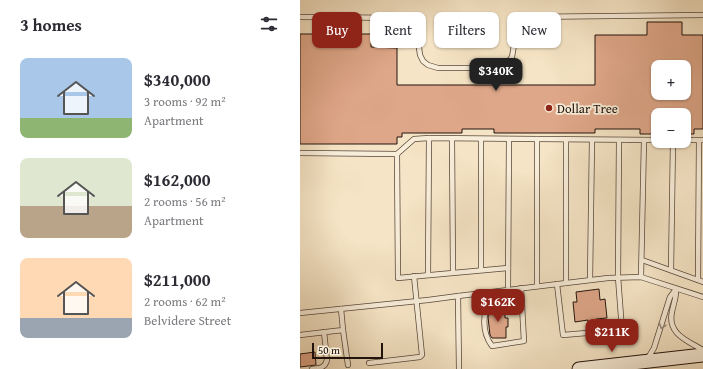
<!DOCTYPE html>
<html lang="en">
<head>
<meta charset="utf-8">
<style>
	:root { --surface:#fff; --page:#f2f2f3; --text:#2b2b33; --muted:#7c7c81; --accent:#8f2418 }
	body { margin:0; font-family:"Gentium Book Plus",serif; background:var(--page); color:var(--text); height:100vh; display:flex; flex-direction:column; font-size:15px; white-space:nowrap }
	* { box-sizing:border-box; margin:0 }
	p { font-size:13px; color:var(--muted) }
	.icon { flex:none; width:22px; height:22px; fill:none; stroke:currentColor; stroke-width:2; stroke-linecap:round; stroke-linejoin:round }
	.map { position:relative; flex:1; overflow:hidden }
	.drawer { display:flex; flex-direction:column; background:var(--surface); width:300px }
	.drawer>* { flex:none }
	.top-card { position:absolute; left:12px; top:12px; width:331px; height:36px; display:flex; gap:8px }
	.buttons { position:absolute; left:351px; top:60px; display:grid; gap:8px }
	.buttons a { display:grid; place-items:center; width:40px; height:40px; border-radius:8px; background:var(--surface); box-shadow:0 1px 3px #0004; font-size:20px }
	.scale { position:absolute; left:12px; bottom:10px; width:71px; box-sizing:border-box; padding-left:4px; border:2px solid #22130d; border-top:0; font-size:11px; line-height:14px; white-space:nowrap; color:#22130d; -webkit-text-stroke:3px #f8edd9; paint-order:stroke }
	.price { position:absolute; translate:-50% -34px; padding:0 9px; border-radius:8px; background:var(--accent); color:#fff; font-size:13px; line-height:26px; filter:drop-shadow(0 1px 2px #0008) }
	.price::after { content:''; position:absolute; left:50%; top:24px; width:12px; height:9px; margin-left:-6px; background:inherit; clip-path:polygon(0 0,100% 0,50% 100%) }
	.price.current { background:#222; color:#fff }
	ul { padding:0; list-style:none }
	li { display:flex; align-items:center; gap:12px; height:100px; padding:0 20px }
	li span { display:grid; place-items:center; flex:none; width:112px; height:80px; border-radius:8px; color:#555 }
	li>.icon { margin-inline-start:auto }
	span .icon { width:48px; height:48px; fill:#fffc; stroke-width:1 }
	li b { font-size:17px }
	h2 { display:flex; justify-content:space-between; align-items:center; height:48px; padding:0 20px; font-size:17px }
	.chip { padding:0 14px; border-radius:8px; background:var(--surface); box-shadow:0 1px 3px #0004; font-size:14px; line-height:36px }
	.chip.current { background:var(--accent); color:#fff }
	main { display:flex; flex:1; min-height:0 }
	.map>svg:first-child { display:block }
</style>
</head>
<body>
<main>
<section class="drawer">
<h2>3 homes<svg class="icon" aria-label="filters" viewBox="0 0 24 24"><path d="M4 7h16M4 17h16"/><circle cx="9" cy="7" r="2"/><circle cx="15" cy="17" r="2"/></svg></h2>
<ul>
<li><span style="background:linear-gradient(#a9c7e8 75%,#8fb573 0)"><svg class="icon" aria-label="home" viewBox="0 0 24 24"><path d="M3 11l9-7 9 7M6 9v11h12V9"/></svg></span><div><b>$340,000</b><p>3 rooms · 92 m²</p><p>Apartment</p></div></li>
<li><span style="background:linear-gradient(#dfe7d0 60%,#b9a48a 0)"><svg class="icon" aria-label="home" viewBox="0 0 24 24"><path d="M3 11l9-7 9 7M6 9v11h12V9"/></svg></span><div><b>$162,000</b><p>2 rooms · 56 m²</p><p>Apartment</p></div></li>
<li><span style="background:linear-gradient(#ffd9b3 75%,#9aa5b1 0)"><svg class="icon" aria-label="home" viewBox="0 0 24 24"><path d="M3 11l9-7 9 7M6 9v11h12V9"/></svg></span><div><b>$211,000</b><p>2 rooms · 62 m²</p><p>Belvidere Street</p></div></li>
</ul>
</section>
<div class="map">
<svg width="403" height="369" viewBox="0 0 403 369">
	<rect width="100%" height="100%" fill="#f5e4c5"/>
	<filter id="stains"><feTurbulence type="fractalNoise" baseFrequency=".005" numOctaves="4"/><feColorMatrix values="0 0 0 0 .2 0 0 0 0 .09 0 0 0 0 .02 0 0 0 .5 -.17"/></filter>
	<radialGradient id="worn" r=".72"><stop offset=".6" stop-color="#630" stop-opacity="0"/><stop offset="1" stop-color="#630" stop-opacity=".3"/></radialGradient>
	<g fill="#dfa789" stroke="#22130d" fill-rule="evenodd">
		<path d="M347 22H382V35H403V129H394V134H384V115H358V134H340V129H295V133H194V129H162V133H102V137H97V144H0V34H27L28 24H60V34H71V47L97 48V85H295V35H347ZM358 67H384V93H358Z"/>
		<polygon points="299,289 300,300 305,299 307,318 296,319 296,323 288,324 288,320 275,322 273,302 277,302 276,292"/>
		<polygon points="193,306 198,306 198,309 205,309 205,318 208,318 208,327 206,327 206,338 192,338 190,335 188,317 190,307"/>
		<polygon points="15,352 16,365 0,367 0,354"/>
	</g>
	<g fill="none" stroke-linecap="round" stroke-linejoin="round">
		<g stroke="#57473b" stroke-width="6">
			<g id="service">
				<polyline points="0,17 108,18 113,20 116,25 120,55 123,61 128,65 138,68 193,68 207,63 212,57 218,21 223,17 403,15"/>
				<polyline points="152,139 153,272"/>
				<polyline points="237,139 237,286"/>
				<polyline points="384,140 403,140"/>
				<polyline points="0,153 97,154 114,139 129,138 358,140"/>
				<polyline points="97,154 98,278 208,268"/>
				<polyline points="342,260 403,282"/>
				<polyline points="181,270 181,139"/>
				<polyline points="371,270 373,141"/>
				<polyline points="128,275 129,138"/>
				<polyline points="341,277 344,140"/>
				<polyline points="290,280 292,140"/>
				<polyline points="398,280 399,140"/>
				<polyline points="266,283 266,140"/>
				<polyline points="257,284 263,335 322,330 318,277 319,140"/>
				<path d="M221 288 224 341 192 346C183 334 183 318 187 304L193 302 222 300"/>
				<polyline points="208,290 209,139"/>
				<path d="M376 291C376 299 373 305 372 312 367 334 388 341 403 350"/>
				<polyline points="158,296 308,278 341,277 403,297"/>
				<polyline points="0,313 128,300 158,296 159,369"/>
				<polyline points="43,330 48,365"/>
				<polyline points="0,335 43,330 41,309"/>
				<polyline points="348,358 354,348 370,297 376,289"/>
				<polyline points="69,363 120,357 122,355 114,276"/>
				<path d="M12 369C20 368 25 368 27 360L24 332"/>
			</g>
		</g>
		<g stroke="#22130d" stroke-width="15">
			<polyline id="secondary" points="279,369 403,355"/>
		</g>
		<use href="#service" stroke="#f8edd9" stroke-width="4.5"/>
		<use href="#secondary" stroke="#f8edd9" stroke-width="13"/>
	</g>
	<defs><path id="oneway-chevron" d="M-2-3.5L2.5 0L-2 3.5" fill="none" stroke-width="1.6" stroke-linecap="round" stroke-linejoin="round"/></defs>
	<use stroke="#988b7d" href="#oneway-chevron" transform="translate(362 326) rotate(109)"/>
	<circle fill="#8f2418" stroke="#f8edd9" stroke-width="1.5" cx="249" cy="108" r="4"/>
	<g text-anchor="middle" stroke-width="3.5" stroke-linejoin="round" paint-order="stroke">
		<g font-size="13" fill="#22130d" stroke="#f8edd9" text-anchor="start">
			<text x="257" y="113">Dollar Tree</text>
		</g>
	</g>
	<rect width="100%" height="100%" filter="url(#stains)"/>
	<rect width="100%" height="100%" fill="url(#worn)"/>
</svg>
<div class="buttons">
<a>+</a>
<a>−</a>
</div>
<div class="scale">50 m</div>
<b class="price current" style="left:196px;top:92px">$340K</b>
<b class="price" style="left:198px;top:323px">$162K</b>
<b class="price" style="left:312px;top:353px">$211K</b>
<div class="top-card">
<a class="chip current">Buy</a>
<a class="chip">Rent</a>
<a class="chip">Filters</a>
<a class="chip">New</a>
</div>
</div>
</main>
</body>
</html>
